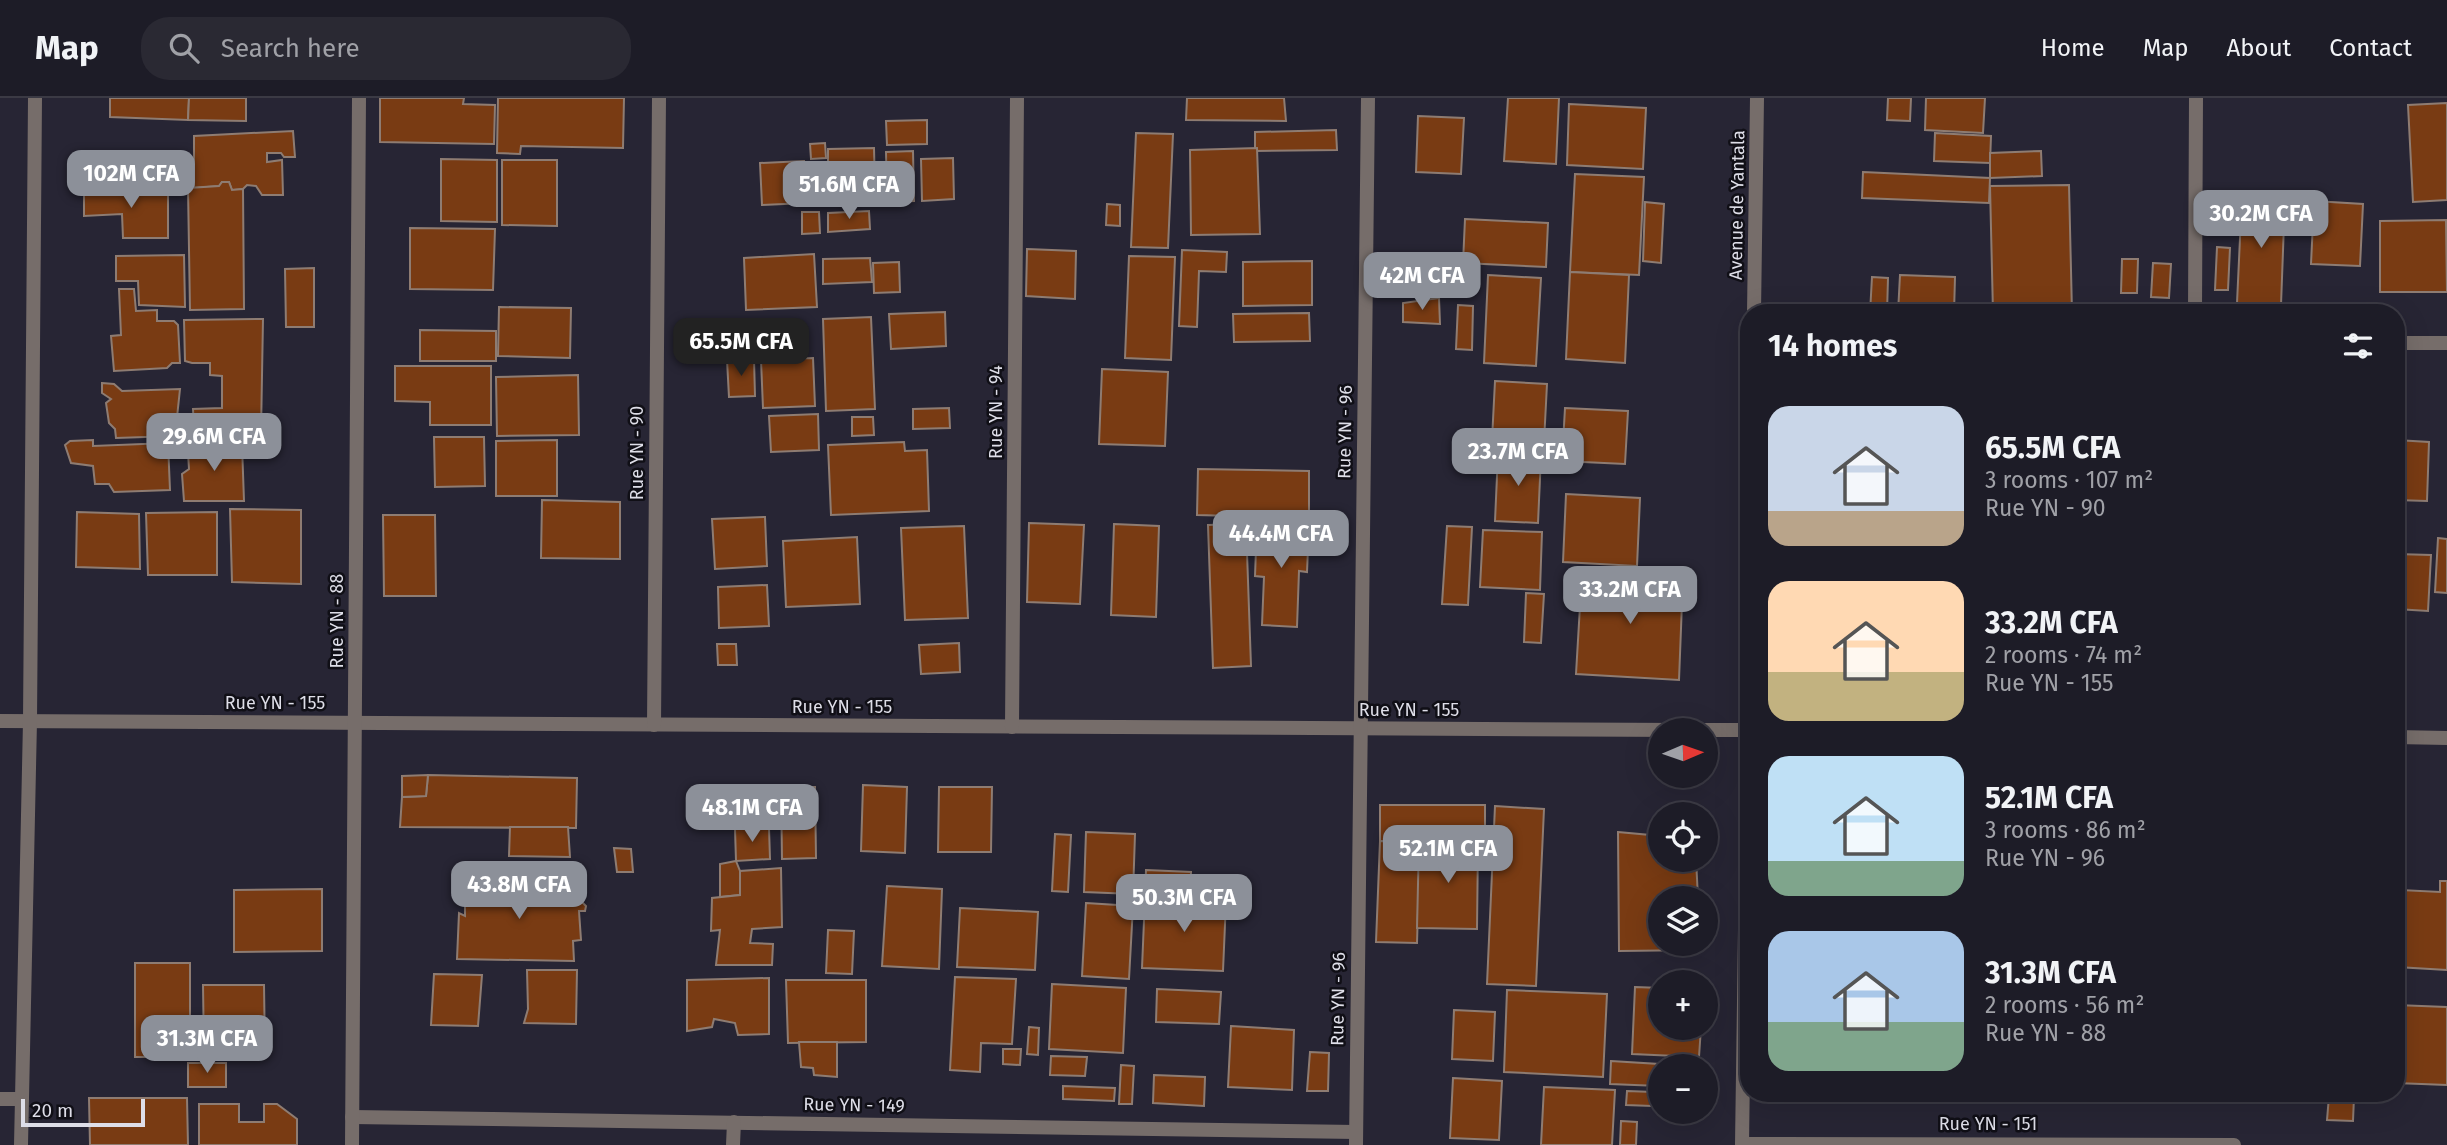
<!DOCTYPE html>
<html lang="en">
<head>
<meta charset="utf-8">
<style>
	:root { --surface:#1d1c27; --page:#2a2933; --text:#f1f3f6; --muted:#a0a1a7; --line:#3b3a44; --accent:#8c9099 }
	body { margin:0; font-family:"Fira Sans",sans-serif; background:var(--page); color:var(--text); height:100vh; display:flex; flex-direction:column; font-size:26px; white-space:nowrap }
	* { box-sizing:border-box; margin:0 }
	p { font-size:23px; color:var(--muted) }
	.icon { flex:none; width:38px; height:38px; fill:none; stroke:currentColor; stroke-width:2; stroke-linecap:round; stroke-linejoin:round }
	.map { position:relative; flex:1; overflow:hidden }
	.drawer { position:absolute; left:1740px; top:206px; width:665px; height:798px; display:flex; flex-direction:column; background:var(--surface); border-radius:28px; box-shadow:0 7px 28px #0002,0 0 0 2px var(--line) }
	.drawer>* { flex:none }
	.needle { width:46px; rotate:88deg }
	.controls { position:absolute; left:1648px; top:620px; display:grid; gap:14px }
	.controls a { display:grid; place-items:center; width:70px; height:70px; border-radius:50%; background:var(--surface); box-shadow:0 7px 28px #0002,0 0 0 2px var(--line); font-size:35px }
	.scale { position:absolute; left:21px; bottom:18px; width:124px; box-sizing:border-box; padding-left:7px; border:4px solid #dedee8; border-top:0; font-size:19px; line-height:24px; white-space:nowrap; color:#dedee8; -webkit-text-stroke:5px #100f16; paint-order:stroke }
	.price { position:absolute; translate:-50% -60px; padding:0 16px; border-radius:14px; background:var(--accent); color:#fff; font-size:23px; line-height:46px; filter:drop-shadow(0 2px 4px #0008) }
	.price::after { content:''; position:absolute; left:50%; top:42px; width:21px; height:16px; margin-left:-10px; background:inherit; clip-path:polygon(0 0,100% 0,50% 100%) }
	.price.selected { background:#222; color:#fff }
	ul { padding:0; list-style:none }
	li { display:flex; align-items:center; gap:21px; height:175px; padding:0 28px }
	li span { display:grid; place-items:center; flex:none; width:196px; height:140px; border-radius:21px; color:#555 }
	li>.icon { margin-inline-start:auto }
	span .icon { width:84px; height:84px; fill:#fffc; stroke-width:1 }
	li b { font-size:30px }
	h2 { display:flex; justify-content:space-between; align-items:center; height:84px; padding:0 28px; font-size:30px }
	header { display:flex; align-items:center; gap:42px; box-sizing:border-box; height:98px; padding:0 35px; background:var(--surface); border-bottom:2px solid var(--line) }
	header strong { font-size:33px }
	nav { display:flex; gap:38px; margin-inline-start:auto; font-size:24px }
	.search { width:490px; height:63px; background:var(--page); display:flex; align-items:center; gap:18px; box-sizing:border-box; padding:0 24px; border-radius:28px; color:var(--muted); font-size:26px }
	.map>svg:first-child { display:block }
</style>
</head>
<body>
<header>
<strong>Map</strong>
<div class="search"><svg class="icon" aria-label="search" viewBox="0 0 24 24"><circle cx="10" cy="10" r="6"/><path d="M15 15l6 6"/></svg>Search here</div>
<nav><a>Home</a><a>Map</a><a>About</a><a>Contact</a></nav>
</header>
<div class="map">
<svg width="2447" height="1047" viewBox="0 0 2447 1047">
	<rect width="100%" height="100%" fill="#272534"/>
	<g fill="#793b13" stroke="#8e7c72" stroke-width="2">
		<polygon points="110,0 189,0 188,22 110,19"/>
		<polygon points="189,0 246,0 246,23 188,22"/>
		<polygon points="380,0 464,0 463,6 495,7 494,46 380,44"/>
		<polygon points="498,0 624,0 623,50 521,48 520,56 497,55"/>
		<polygon points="1187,0 1284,0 1286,23 1186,22"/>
		<polygon points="1508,0 1559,0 1556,66 1504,63"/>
		<polygon points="1888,0 1911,0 1910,23 1887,22"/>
		<polygon points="1926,0 1985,0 1983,35 1925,32"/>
		<polygon points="2447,5 2447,102 2413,104 2408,7"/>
		<polygon points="1569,6 1646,10 1643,71 1567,67"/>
		<polygon points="1418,18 1464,20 1461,76 1416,74"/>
		<polygon points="927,22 927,46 887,47 886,23"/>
		<polygon points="1336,32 1337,52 1255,53 1255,34"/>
		<polygon points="293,33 295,59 284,59 281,55 267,55 267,64 282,62 283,97 262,97 256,88 247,87 243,91 232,92 229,84 222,84 219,88 194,90 194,38"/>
		<polygon points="1136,35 1173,36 1168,150 1131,149"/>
		<polygon points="1935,35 1991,38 1990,65 1934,63"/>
		<polygon points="825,45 826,60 811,61 810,46"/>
		<polygon points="874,50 875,91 828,92 828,51"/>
		<polygon points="1257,50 1260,136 1191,137 1190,52"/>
		<polygon points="913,53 914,103 887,104 886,54"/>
		<polygon points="2041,53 2042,78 1990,80 1990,55"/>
		<polygon points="953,60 954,101 922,103 921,61"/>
		<polygon points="441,61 497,62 497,124 441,123"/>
		<polygon points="502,62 557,62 557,128 502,127"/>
		<polygon points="804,63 806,105 762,107 760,65"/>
		<polygon points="1863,74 1990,80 1989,105 1862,100"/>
		<polygon points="1575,76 1644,79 1639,177 1570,174"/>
		<polygon points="222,84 229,84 232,92 243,91 244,211 190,212 188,90 219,88"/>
		<polygon points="2069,87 2072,215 1993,215 1990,88"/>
		<polygon points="84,89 168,93 168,140 123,140 122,116 84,118"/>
		<polygon points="2242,97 2285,99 2281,207 2237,205"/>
		<polygon points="2314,103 2363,106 2360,168 2311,166"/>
		<polygon points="1645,104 1664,106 1661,165 1643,163"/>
		<polygon points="1107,106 1120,107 1120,128 1106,127"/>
		<polygon points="869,113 870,131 828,134 828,115"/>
		<polygon points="802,114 819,114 820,135 802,136"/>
		<polygon points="1465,121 1548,125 1546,169 1463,165"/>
		<polygon points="2446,122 2447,194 2380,194 2380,123"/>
		<polygon points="410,130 495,131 493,192 410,191"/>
		<polygon points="2217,149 2230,150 2228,192 2215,192"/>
		<polygon points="1027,151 1076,153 1075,201 1026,198"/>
		<polygon points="1182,152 1227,154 1226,174 1199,173 1197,229 1179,228"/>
		<polygon points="814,156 817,209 746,212 744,160"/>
		<polygon points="184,157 185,209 139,207 138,183 116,183 116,158"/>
		<polygon points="1129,158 1175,159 1171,262 1125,260"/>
		<polygon points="870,160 872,184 823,186 823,161"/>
		<polygon points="2122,161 2138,161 2137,195 2121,195"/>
		<polygon points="1312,163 1312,207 1243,208 1243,164"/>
		<polygon points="899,164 900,194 874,195 873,165"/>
		<polygon points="2153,165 2171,166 2169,200 2151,199"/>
		<polygon points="314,170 314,229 286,229 285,171"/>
		<polygon points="1570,174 1629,177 1625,265 1566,261"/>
		<polygon points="1488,177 1541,180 1536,268 1484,265"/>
		<polygon points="1900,177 1955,179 1954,215 1898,215"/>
		<polygon points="1872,179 1888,180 1887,215 1870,215"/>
		<polygon points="119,191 134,191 136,213 157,212 157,223 174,223 178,227 180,265 172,265 167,270 114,273 111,238 121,237"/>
		<polygon points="1439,200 1440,226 1403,224 1403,205"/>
		<polygon points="1458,207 1473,208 1472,252 1456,251"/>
		<polygon points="499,209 571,210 570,260 498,258"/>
		<polygon points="945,214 946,248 891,251 889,216"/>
		<polygon points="1309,215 1310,243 1234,244 1233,216"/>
		<polygon points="871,219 875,311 826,313 823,221"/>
		<polygon points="263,221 261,334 194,332 193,311 222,310 222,278 210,277 210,265 192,265 185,263 184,222"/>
		<polygon points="420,232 496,233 496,263 420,263"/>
		<polygon points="813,260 815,308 763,310 761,262"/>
		<polygon points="754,261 755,298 729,299 727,262"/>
		<polygon points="395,268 491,268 491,327 430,327 430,304 395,303"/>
		<polygon points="1102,271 1168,274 1165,348 1099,346"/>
		<polygon points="578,277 579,337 497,338 496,279"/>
		<polygon points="1495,283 1547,286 1544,344 1492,342"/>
		<polygon points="102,285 114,286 122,293 180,291 175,338 116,340 115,331 109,325 106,305 111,301 102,295"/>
		<polygon points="949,310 950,330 913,331 913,311"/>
		<polygon points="1565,310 1628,313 1625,366 1562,363"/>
		<polygon points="818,316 819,352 771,354 769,318"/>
		<polygon points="852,319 873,319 874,337 852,338"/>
		<polygon points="434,339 484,339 485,388 435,389"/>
		<polygon points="93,342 93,348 168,345 170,392 114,394 109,386 95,386 93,368 71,365 65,347 70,343"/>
		<polygon points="557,342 557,398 496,398 496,343"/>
		<polygon points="2396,342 2429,344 2427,403 2396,402"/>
		<polygon points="904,344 905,353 927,352 929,413 831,417 828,347"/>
		<polygon points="182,347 242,347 244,403 184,403 182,376 189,371 188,355 181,351"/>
		<polygon points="1498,356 1541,358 1538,425 1495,423"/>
		<polygon points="1198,371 1309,373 1309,420 1197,417"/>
		<polygon points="1566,396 1640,400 1637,468 1563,464"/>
		<polygon points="542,402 620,404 620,461 541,460"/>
		<polygon points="230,411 301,412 301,486 232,484"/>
		<polygon points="77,414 139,416 140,471 76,469"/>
		<polygon points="217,414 217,477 148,477 146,415"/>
		<polygon points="383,417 435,417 436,498 384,498"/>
		<polygon points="765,419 767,468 715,471 712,421"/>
		<polygon points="1029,425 1084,427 1080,506 1027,504"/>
		<polygon points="1257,425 1309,427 1307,474 1299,473 1297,529 1262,527 1264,479 1255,478"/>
		<polygon points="1114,426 1159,428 1156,519 1111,517"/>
		<polygon points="1246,426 1251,568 1213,570 1208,427"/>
		<polygon points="964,428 968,520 905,522 901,430"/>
		<polygon points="1447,428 1472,429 1468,507 1442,506"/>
		<polygon points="1483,432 1542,434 1540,492 1480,489"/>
		<polygon points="857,439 860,506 786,509 783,443"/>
		<polygon points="2438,440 2447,441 2447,495 2435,494"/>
		<polygon points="2396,456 2431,457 2428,513 2396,511"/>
		<polygon points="1582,474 1683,479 1679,582 1576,576"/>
		<polygon points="767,487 769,528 719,530 718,489"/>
		<polygon points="1526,495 1544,496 1541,545 1524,544"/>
		<polygon points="959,545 960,574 921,576 919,547"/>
		<polygon points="717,546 736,546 737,567 718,567"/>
		<polygon points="428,677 577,680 576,730 400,729 402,699 426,698"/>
		<polygon points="428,677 426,698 402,699 402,678"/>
		<polygon points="863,687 907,689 905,755 861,753"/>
		<polygon points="781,689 815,689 816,760 782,761"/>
		<polygon points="939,689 992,689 991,754 938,754"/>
		<polygon points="1380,707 1485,707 1485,744 1380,743"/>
		<polygon points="1495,708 1544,711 1536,888 1487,886"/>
		<polygon points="510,729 568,729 570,759 509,758"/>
		<polygon points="769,730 770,761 736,763 735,731"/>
		<polygon points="1086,734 1135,736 1133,796 1084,794"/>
		<polygon points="1618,734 1661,738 1661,761 1696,761 1698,800 1661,800 1661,845 1700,845 1700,852 1619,853"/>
		<polygon points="1055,736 1071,737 1068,794 1052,793"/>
		<polygon points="1380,743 1420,744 1417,845 1376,844"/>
		<polygon points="1419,743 1478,744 1477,831 1417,830"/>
		<polygon points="614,750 631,751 633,774 617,774"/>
		<polygon points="736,763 740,773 740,797 720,799 720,766"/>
		<polygon points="781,770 782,829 752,831 750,845 773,846 772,867 716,867 720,832 711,833 712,800 740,797 740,773"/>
		<polygon points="1146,772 1191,774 1190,802 1145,799"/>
		<polygon points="491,779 524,779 524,785 575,786 574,803 581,803 586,808 585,813 579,813 581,842 573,843 574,863 457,861 459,815 465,818 465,784 491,785"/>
		<polygon points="2440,783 2447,783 2447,872 2397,869 2401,792 2440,794"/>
		<polygon points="887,788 942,791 939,871 882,868"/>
		<polygon points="322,791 322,853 234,854 234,792"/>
		<polygon points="1145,799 1226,803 1223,873 1142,870"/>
		<polygon points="1086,805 1133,808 1129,881 1082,878"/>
		<polygon points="960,810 1038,814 1035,872 957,869"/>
		<polygon points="828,832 854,833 852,876 826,875"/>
		<rect x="135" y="865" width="55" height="94"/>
		<polygon points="527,872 577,872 576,926 524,925 528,911"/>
		<polygon points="434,876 482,877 478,928 431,927"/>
		<polygon points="955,879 1016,881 1012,946 981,945 980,974 950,972"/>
		<polygon points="769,880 769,936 738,937 735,925 714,921 712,929 687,933 687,882"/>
		<polygon points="786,882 866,882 866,944 788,945"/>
		<polygon points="1052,886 1126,890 1123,955 1049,951"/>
		<polygon points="203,887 264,887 265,955 204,955"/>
		<polygon points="1635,889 1661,890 1661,929 1701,929 1699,959 1632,956"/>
		<polygon points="1157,891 1221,894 1219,926 1156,924"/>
		<polygon points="1507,892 1607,896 1603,979 1504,974"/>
		<polygon points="2396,907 2447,909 2447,987 2396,985"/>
		<polygon points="1454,912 1495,914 1493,963 1452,961"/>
		<polygon points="1231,928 1294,932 1292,992 1228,989"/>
		<polygon points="1029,929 1039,930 1038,957 1027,956"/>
		<polygon points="799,944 837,944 837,979 814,977 813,970 801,969"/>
		<polygon points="1003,951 1021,951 1020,967 1003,966"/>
		<polygon points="1310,954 1329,955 1328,993 1307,993"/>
		<polygon points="1051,958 1087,959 1085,978 1050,977"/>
		<polygon points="1611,963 1659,966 1659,988 1610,986"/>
		<rect x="188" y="965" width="38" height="24"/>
		<polygon points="1121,967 1134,968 1132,1006 1119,1006"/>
		<polygon points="1154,977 1205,979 1204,1008 1153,1005"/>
		<polygon points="1453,980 1502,983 1499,1042 1450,1040"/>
		<polygon points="1063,988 1115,990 1114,1003 1063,1001"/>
		<polygon points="1544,989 1615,992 1612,1047 1541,1047"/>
		<polygon points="1627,993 1653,994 1652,1008 1626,1007"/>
		<rect x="1968" y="996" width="45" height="6"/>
		<rect x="2044" y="996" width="54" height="5"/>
		<polygon points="2329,998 2354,999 2353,1023 2327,1022"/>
		<polygon points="89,1000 187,1000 188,1047 90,1047"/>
		<polygon points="199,1006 239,1006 239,1024 264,1024 264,1006 277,1006 297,1021 297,1047 199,1047"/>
		<polygon points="1621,1023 1637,1024 1636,1047 1620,1047"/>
	</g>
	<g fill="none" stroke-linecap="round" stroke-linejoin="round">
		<g stroke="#766d6a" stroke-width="14">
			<polyline points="1754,215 1757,0"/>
			<polyline points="2195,215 2196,0"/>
			<polyline points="2396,245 2447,245"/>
			<polyline points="0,623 1683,632"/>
			<polyline points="654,627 659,0"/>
			<polyline points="1012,629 1017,0"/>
			<polyline points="1706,632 1748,632"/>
			<polyline points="2396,639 2447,640"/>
			<polyline points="0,1001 22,1001"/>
			<polyline points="352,1019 1356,1034"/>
			<polyline points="1742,1046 2234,1047"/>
			<polyline points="21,1047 30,623 35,0"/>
			<polyline points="352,1047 359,0"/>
			<polyline points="733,1047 734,1024"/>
			<polyline points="1356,1047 1368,0"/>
			<polyline points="1742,1047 1748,614"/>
		</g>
	</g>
	<g text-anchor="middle" stroke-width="5" stroke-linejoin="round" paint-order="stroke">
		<g font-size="18" fill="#dedee8" stroke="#100f16">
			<text transform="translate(1737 107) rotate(-89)" y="6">Avenue de Yantala</text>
			<text transform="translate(996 314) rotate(-90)" y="6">Rue YN - 94</text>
			<text transform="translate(1345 334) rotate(-89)" y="6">Rue YN - 96</text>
			<text transform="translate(637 355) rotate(-90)" y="6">Rue YN - 90</text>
			<text transform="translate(337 523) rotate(-90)" y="6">Rue YN - 88</text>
			<text x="275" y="611">Rue YN - 155</text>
			<text x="842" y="615">Rue YN - 155</text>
			<text x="1409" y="618">Rue YN - 155</text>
			<text transform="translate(1338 901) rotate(-89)" y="6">Rue YN - 96</text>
			<text transform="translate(854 1007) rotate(1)" y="6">Rue YN - 149</text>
			<text x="1988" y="1032">Rue YN - 151</text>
		</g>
	</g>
</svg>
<div class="controls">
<a><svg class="needle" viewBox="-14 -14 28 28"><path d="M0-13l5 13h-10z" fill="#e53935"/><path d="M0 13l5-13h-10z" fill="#a0a1a7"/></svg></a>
<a><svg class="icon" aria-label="locate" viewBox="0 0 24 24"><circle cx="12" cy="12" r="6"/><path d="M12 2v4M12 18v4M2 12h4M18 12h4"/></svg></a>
<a><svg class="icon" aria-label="layers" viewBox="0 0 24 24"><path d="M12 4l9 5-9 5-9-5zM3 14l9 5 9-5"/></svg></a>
<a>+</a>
<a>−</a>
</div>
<div class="scale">20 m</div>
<b class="price" style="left:131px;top:112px">102M CFA</b>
<b class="price" style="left:849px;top:123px">51.6M CFA</b>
<b class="price" style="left:2261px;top:152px">30.2M CFA</b>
<b class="price" style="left:1422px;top:214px">42M CFA</b>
<b class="price selected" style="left:741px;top:280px">65.5M CFA</b>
<b class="price" style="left:214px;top:375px">29.6M CFA</b>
<b class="price" style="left:1518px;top:390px">23.7M CFA</b>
<b class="price" style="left:1281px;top:472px">44.4M CFA</b>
<b class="price" style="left:1630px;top:528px">33.2M CFA</b>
<b class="price" style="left:752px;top:746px">48.1M CFA</b>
<b class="price" style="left:1448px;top:787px">52.1M CFA</b>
<b class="price" style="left:519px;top:823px">43.8M CFA</b>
<b class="price" style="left:1184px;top:836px">50.3M CFA</b>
<b class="price" style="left:207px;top:977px">31.3M CFA</b>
<section class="drawer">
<h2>14 homes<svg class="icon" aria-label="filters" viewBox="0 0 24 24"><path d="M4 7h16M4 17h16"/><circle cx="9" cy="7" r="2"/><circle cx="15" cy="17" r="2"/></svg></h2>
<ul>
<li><span style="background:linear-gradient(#c9d6e8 75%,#b9a48a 0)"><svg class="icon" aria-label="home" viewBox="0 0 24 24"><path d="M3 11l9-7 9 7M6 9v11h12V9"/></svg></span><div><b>65.5M CFA</b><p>3 rooms · 107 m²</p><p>Rue YN - 90</p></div></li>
<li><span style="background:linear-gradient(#ffd9b3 65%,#c2b280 0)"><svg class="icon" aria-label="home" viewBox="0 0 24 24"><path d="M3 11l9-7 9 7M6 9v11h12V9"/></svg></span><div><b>33.2M CFA</b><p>2 rooms · 74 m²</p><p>Rue YN - 155</p></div></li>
<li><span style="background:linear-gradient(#bfe0f5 75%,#7fa58c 0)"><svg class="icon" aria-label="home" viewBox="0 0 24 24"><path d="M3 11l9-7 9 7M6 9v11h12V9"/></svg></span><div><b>52.1M CFA</b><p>3 rooms · 86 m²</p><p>Rue YN - 96</p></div></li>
<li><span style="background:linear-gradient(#a9c7e8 65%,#7fa58c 0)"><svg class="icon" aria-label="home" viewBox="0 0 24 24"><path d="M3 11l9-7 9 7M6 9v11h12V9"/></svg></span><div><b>31.3M CFA</b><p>2 rooms · 56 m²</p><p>Rue YN - 88</p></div></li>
</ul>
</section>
</div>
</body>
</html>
